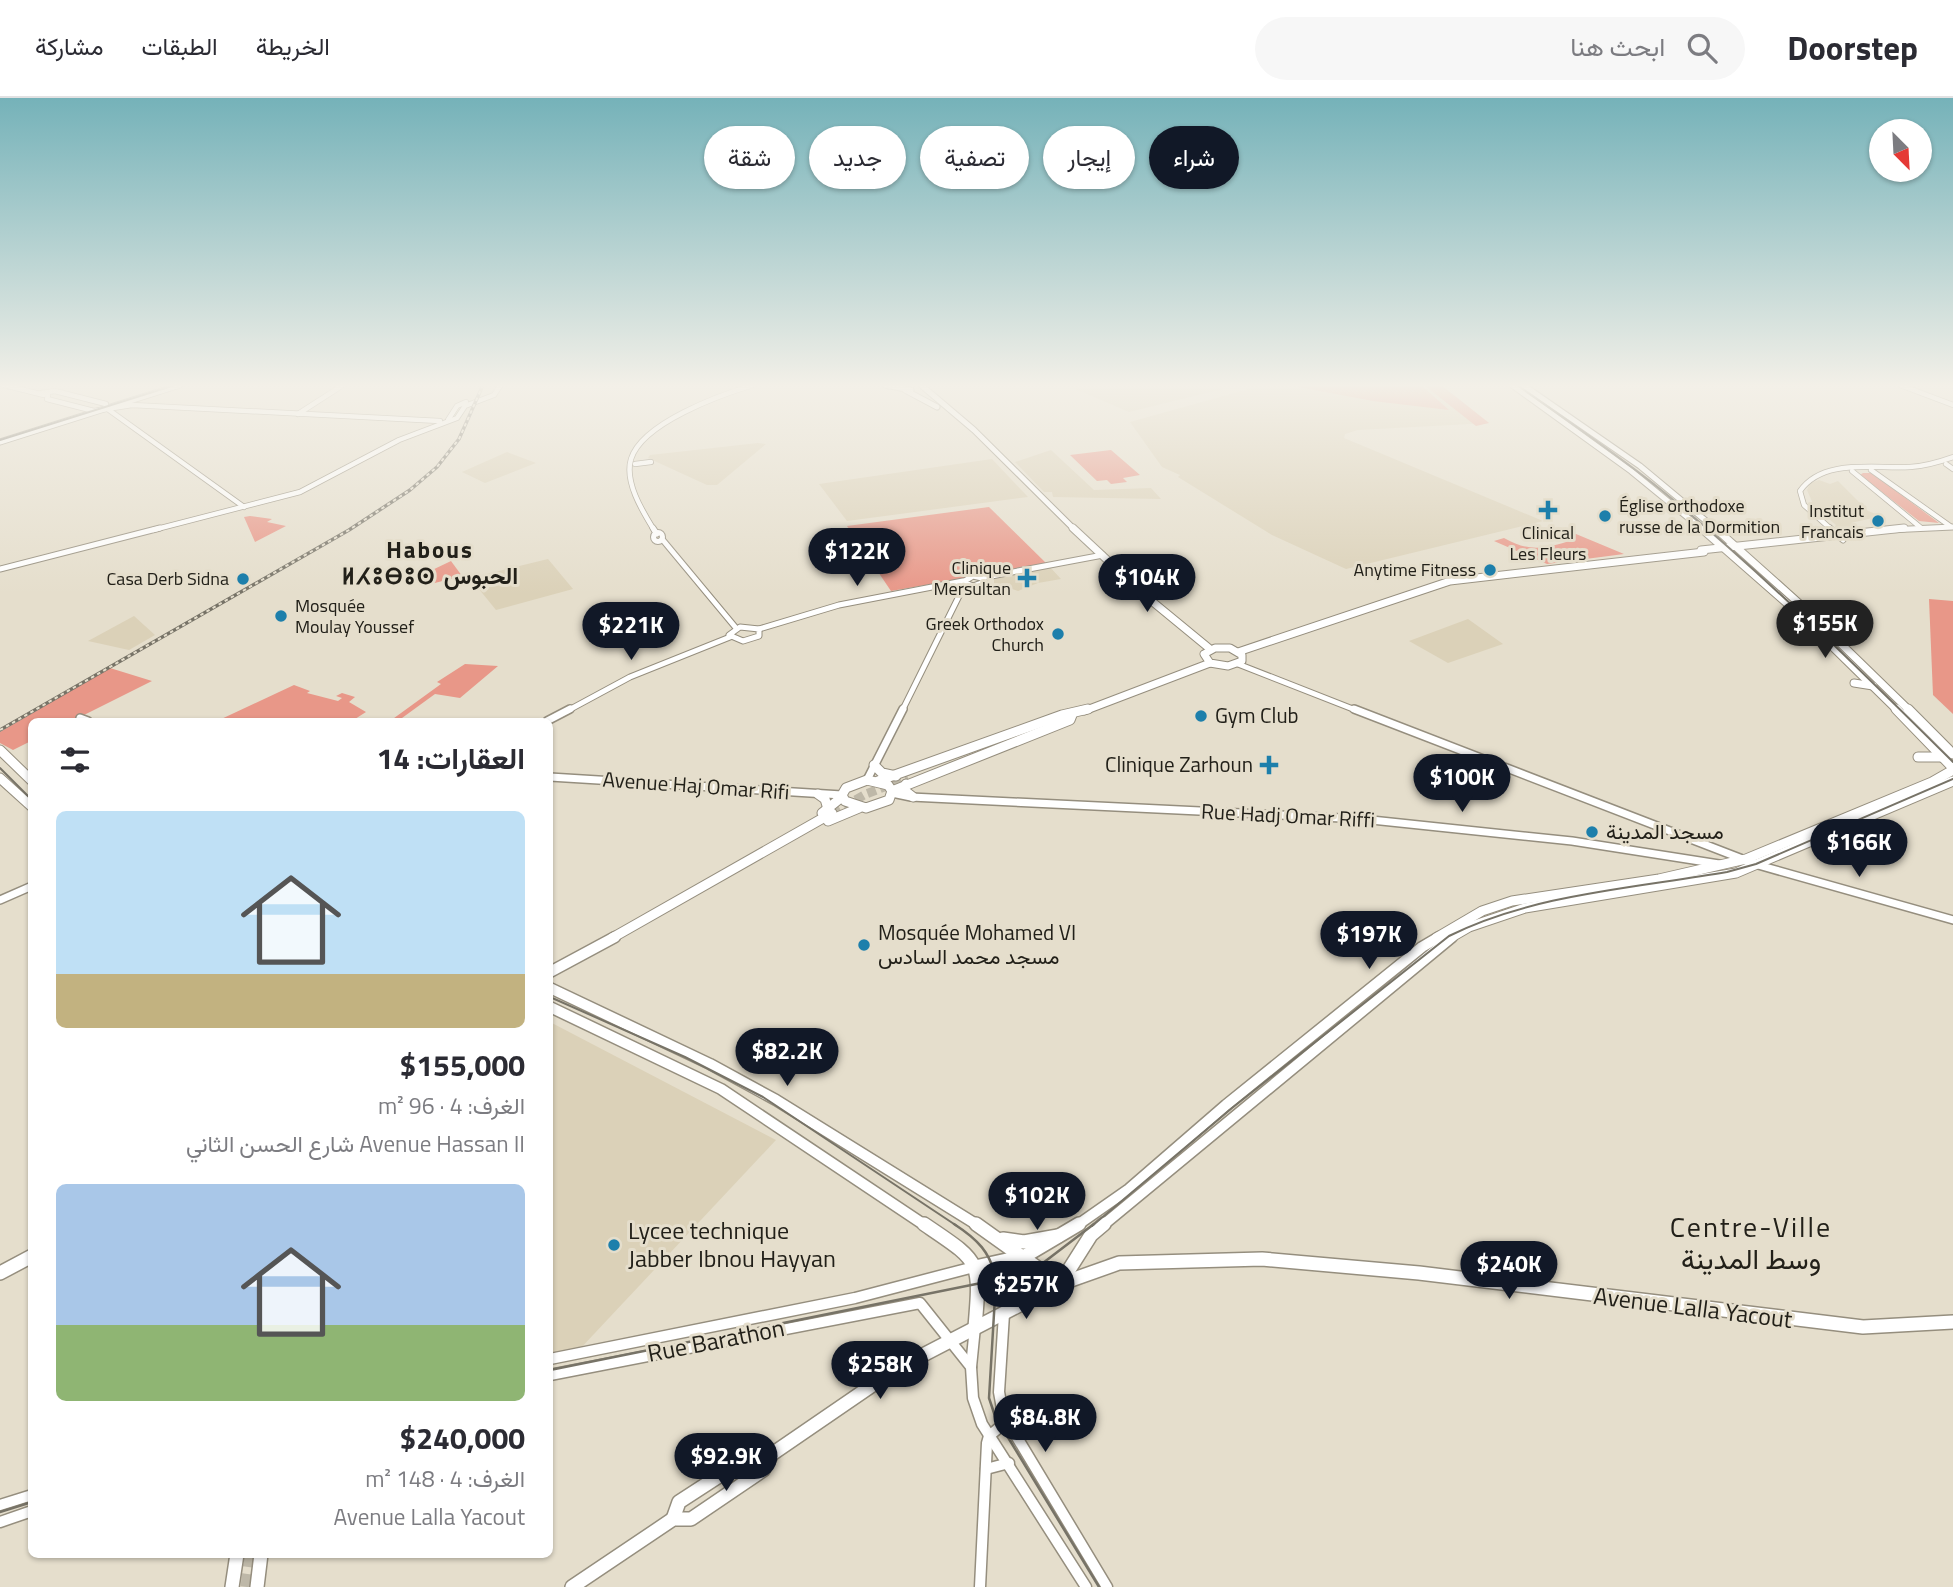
<!DOCTYPE html>
<html lang="ar">
<head>
<meta charset="utf-8">
<style>
	:root { --surface:#fff; --page:#f7f7f7; --text:#2b2b33; --muted:#7c7c81; --line:#e1e1e2; --accent:#111827 }
	body { margin:0; font-family:"Titillium Web",Vazirmatn,"Noto Sans Tifinagh",sans-serif; background:var(--page); color:var(--text); direction:rtl; height:100vh; display:flex; flex-direction:column; font-size:26px; white-space:nowrap }
	* { box-sizing:border-box; margin:0 }
	p { font-size:23px; color:var(--muted) }
	.icon { flex:none; width:38px; height:38px; fill:none; stroke:currentColor; stroke-width:2; stroke-linecap:round; stroke-linejoin:round }
	.map { position:relative; flex:1; overflow:hidden; direction:ltr }
	.drawer { position:absolute; left:28px; top:620px; width:525px; height:840px; display:flex; flex-direction:column; background:var(--surface); border-radius:10px; box-shadow:0 2px 5px #0004; direction:rtl }
	.drawer>* { flex:none }
	.banner { position:absolute; left:574px; top:28px; width:665px; height:63px; direction:rtl; display:flex; gap:14px }
	.needle { width:46px; rotate:156deg }
	.tools { position:absolute; left:1869px; top:21px; display:grid; gap:14px }
	.tools a { display:grid; place-items:center; width:63px; height:63px; border-radius:50%; background:var(--surface); box-shadow:0 2px 5px #0004; font-size:35px }
	.price { position:absolute; translate:-50% -60px; padding:0 16px; border-radius:24px; background:var(--accent); color:#fff; font-size:23px; line-height:46px; filter:drop-shadow(0 2px 4px #0008) }
	.price::after { content:''; position:absolute; left:50%; top:42px; width:21px; height:16px; margin-left:-10px; background:inherit; clip-path:polygon(0 0,100% 0,50% 100%) }
	.price.selected { background:#222; color:#fff }
	ul { padding:0; list-style:none }
	li { display:grid; align-content:center; gap:14px; height:371px; padding:0 28px }
	li span { display:grid; place-items:center; height:217px; border-radius:10px; color:#555 }
	li>.icon { margin-inline-start:auto }
	span .icon { width:126px; height:126px; fill:#fffc; stroke-width:1 }
	li b { font-size:30px }
	h2 { display:flex; justify-content:space-between; align-items:center; height:84px; padding:0 28px; font-size:30px }
	.tag { padding:0 24px; border-radius:32px; background:var(--surface); box-shadow:0 2px 5px #0004; font-size:24px; line-height:63px }
	.tag.selected { background:var(--accent); color:#fff }
	header { display:flex; align-items:center; gap:42px; box-sizing:border-box; height:98px; padding:0 35px; background:var(--surface); border-bottom:2px solid var(--line) }
	header strong { font-size:33px }
	nav { display:flex; gap:38px; margin-inline-start:auto; font-size:24px }
	.search { width:490px; height:63px; background:var(--page); display:flex; align-items:center; gap:18px; box-sizing:border-box; padding:0 24px; border-radius:38px; color:var(--muted); font-size:26px }
	.map>svg:first-child { display:block }
</style>
</head>
<body>
<header>
<strong>Doorstep</strong>
<div class="search"><svg class="icon" aria-label="search" viewBox="0 0 24 24"><circle cx="10" cy="10" r="6"/><path d="M15 15l6 6"/></svg>ابحث هنا</div>
<nav><a>الخريطة</a><a>الطبقات</a><a>مشاركة</a></nav>
</header>
<div class="map">
<svg width="1953" height="1489" viewBox="0 0 1953 1489">
	<rect width="100%" height="100%" fill="#e5decc"/>
	<g fill="#dbd1b8">
		<polygon points="1066,287 1239,287 1129,314"/>
		<polygon points="1263,287 1441,287 1489,325 1358,332 1345,336 1344,340 1543,423 1346,471 1272,437 1178,379 1180,377 1162,369 1130,324"/>
		<polygon points="758,345 766,346 717,387 707,387 648,360 650,357"/>
		<polygon points="1051,352 1094,392 1151,390 1161,401 1053,399 1052,394 1044,394 1015,364"/>
		<polygon points="507,354 536,365 485,385 462,374"/>
		<polygon points="992,361 1028,399 847,423 819,386"/>
		<polygon points="1819,382 1830,386 1838,383 1868,413 1881,418 1851,425 1862,431 1841,434 1834,430 1836,427 1814,408 1807,392 1810,385"/>
		<polygon points="548,461 573,491 496,512 470,480"/>
		<polygon points="1049,468 1061,481 1038,485 1018,493 994,485 994,480"/>
		<polygon points="134,518 155,537 129,552 88,543"/>
		<polygon points="1468,521 1503,546 1448,565 1409,543"/>
		<polygon points="550,924 776,1042 579,1252 550,1258"/>
	</g>
	<g fill="#e89788">
		<polygon points="1305,287 1421,287 1449,312 1373,303 1298,289"/>
		<polygon points="1424,287 1441,287 1489,325 1476,328"/>
		<polygon points="1111,352 1140,377 1123,380 1127,384 1111,386 1107,382 1097,383 1070,357"/>
		<polygon points="1863,375 1872,375 1939,425 1919,423 1860,377"/>
		<polygon points="989,409 1047,466 891,493 847,428"/>
		<polygon points="250,418 272,421 267,424 286,428 255,444 244,419"/>
		<path d="M1576 436 1624 456 1547 466 1494 443 1504 440C1528 454 1545 451 1572 442L1566 438Z"/>
		<polygon points="451,463 462,478 423,488 428,474"/>
		<polygon points="1929,501 1953,503 1953,616 1933,597"/>
		<polygon points="465,566 498,568 460,600 435,596 402,620 411,623 390,623 441,586 437,584"/>
		<polygon points="110,570 152,583 72,623 32,623 31,643 13,652 0,645 0,634"/>
		<polygon points="294,587 310,593 307,595 338,603 342,600 336,598 342,595 355,599 349,604 366,614 355,621 358,623 217,623"/>
	</g>
	<g fill="none" stroke-linecap="round" stroke-linejoin="round">
		<polyline stroke="#beb8a8" stroke-width="9" stroke-dasharray="9 4.5" stroke-linecap="butt" points="832,715 866,696 908,680"/>
		<polyline stroke="#beb8a8" stroke-width="13" stroke-dasharray="13 7" stroke-linecap="butt" points="247,1489 251,1456"/>
		<g stroke="#958e7e" stroke-width="6">
			<g id="minor-far3">
				<polyline points="4,287 44,297"/>
				<polyline points="1900,287 1953,307"/>
				<polyline points="41,295 55,293 106,306"/>
				<polyline points="48,297 47,301 94,313 132,307 440,323"/>
				<polyline points="109,312 244,409"/>
				<polyline points="298,316 343,287"/>
				<polyline points="448,322 457,308 466,304"/>
				<polyline points="635,366 651,364"/>
				<polyline points="1946,366 1953,371"/>
				<polyline points="1871,372 1950,428"/>
				<polyline points="1852,373 1920,429"/>
				<polyline points="153,432 300,394 399,342 457,320 465,308 494,297 500,288"/>
				<path d="M654 432C643 414 624 384 631 361 642 325 720 297 753 287"/>
				<path d="M1832 432 1804 407 1800 393C1823 360 1874 371 1910 369 1925 368 1939 364 1953 359"/>
			</g>
		</g>
		<g stroke="#958e7e" stroke-width="7">
			<g id="minor-far2">
				<polyline points="653,430 657,436"/>
				<polyline points="1830,430 1843,442"/>
				<circle cx="658" cy="439" r="4.5"/>
				<polyline points="662,441 736,530"/>
				<polyline points="0,471 160,430"/>
				<polygon points="973,478 982,480 984,484 973,488 963,484"/>
				<polyline points="981,480 1103,457"/>
				<polygon points="740,529 759,531 759,538 743,543 729,537"/>
				<polyline points="759,531 839,507 963,483"/>
				<polyline points="1238,566 1358,613"/>
				<polyline points="567,613 630,579 730,539"/>
				<polyline points="902,613 965,486"/>
			</g>
		</g>
		<g stroke="#958e7e" stroke-width="10">
			<g id="minor-far1">
				<polyline points="1354,611 1758,767 1953,822"/>
				<polyline points="80,620 88,623"/>
				<polyline points="547,623 570,611"/>
				<polyline points="550,679 842,697"/>
				<polyline points="867,682 903,611"/>
				<polyline points="892,695 911,699 1362,721 1572,743 1719,766"/>
				<polyline points="0,802 32,788"/>
			</g>
		</g>
		<g stroke="#958e7e" stroke-width="13">
			<g id="minor">
				<polyline points="1004,1216 999,1294 1003,1316 1107,1489"/>
				<polyline points="550,1261 855,1200 974,1169"/>
				<polyline points="971,1269 975,1229"/>
				<polyline points="550,1277 920,1205 971,1269 973,1300 982,1326 1086,1489"/>
				<polyline points="986,1371 1009,1365"/>
				<polyline points="0,1407 32,1397"/>
				<polyline points="0,1424 32,1413"/>
				<polyline points="980,1489 987,1345 989,1338 1006,1324"/>
			</g>
		</g>
		<g stroke="#958e7e" stroke-width="7">
			<g id="major-far4">
				<polyline points="885,287 911,292"/>
				<polyline points="921,287 974,332 1075,432"/>
				<polyline points="1512,287 1631,373 1703,432"/>
				<polyline points="1523,287 1640,368 1717,432"/>
				<polyline points="905,292 937,309"/>
				<polyline points="0,344 180,287"/>
				<polyline points="1888,432 1953,429"/>
			</g>
		</g>
		<g stroke="#958e7e" stroke-width="9">
			<g id="major-far3">
				<polyline points="1073,430 1148,500 1210,551"/>
				<polyline points="1701,430 1798,515 1898,613"/>
				<polyline points="1715,430 1801,507 1910,613"/>
				<polyline points="1701,452 1904,430"/>
				<polygon points="1215,550 1230,550 1242,557 1242,563 1228,568 1210,565 1204,556"/>
				<polyline points="1238,554 1450,483 1704,454"/>
				<polyline points="1854,585 1873,588"/>
				<polyline points="1084,613 1210,565"/>
			</g>
		</g>
		<g stroke="#958e7e" stroke-width="11">
			<g id="major-far2">
				<polyline points="1896,611 1953,670"/>
				<polyline points="1908,611 1953,656"/>
				<polyline points="0,652 32,683"/>
				<polyline points="1918,659 1942,659"/>
				<polyline points="874,667 882,675 896,678"/>
				<polyline points="0,680 32,709"/>
				<polygon points="867,682 888,687 892,693 889,702 866,710 845,703 842,697 846,690"/>
				<polyline points="878,683 1062,617 1088,611"/>
				<polyline points="906,686 904,692 913,699"/>
				<polyline points="892,693 1070,622 1072,617"/>
				<polyline points="818,696 825,701 828,711"/>
				<polyline points="822,715 842,699"/>
				<polyline points="828,723 859,710"/>
				<polyline points="612,840 832,715"/>
				<polyline points="1436,840 1482,813 1512,803 1659,781 1746,761 1932,684 1953,672"/>
				<polyline points="1450,840 1469,829 1525,810 1736,775 1953,683"/>
			</g>
		</g>
		<g stroke="#958e7e" stroke-width="13">
			<g id="major-far1">
				<polyline points="550,874 615,839"/>
				<polyline points="550,890 710,966 776,1002 979,1128"/>
				<polyline points="550,909 721,991 926,1128"/>
				<polyline points="1076,1128 1129,1091 1226,1007 1422,849 1439,839"/>
				<polyline points="1102,1128 1452,839"/>
			</g>
		</g>
		<g stroke="#958e7e" stroke-width="16">
			<g id="major">
				<path d="M924 1126C980 1164 981 1161 975 1229"/>
				<polyline points="976,1126 1060,1186"/>
				<polyline points="1003,1141 1024,1144 1058,1138"/>
				<polyline points="975,1169 1025,1158 1079,1126"/>
				<polyline points="0,1175 32,1158"/>
				<polyline points="1060,1186 1091,1137 1104,1126"/>
				<polyline points="673,1421 679,1404 756,1354 772,1356"/>
				<polyline points="232,1489 237,1456"/>
				<polyline points="257,1489 261,1456"/>
				<polyline points="572,1489 673,1421 691,1421 763,1372 772,1356 896,1271 1060,1186 1119,1165 1262,1161 1419,1175 1863,1229 1953,1224"/>
			</g>
		</g>
		<use href="#minor-far3" stroke="#fff" stroke-width="4.5"/>
		<use href="#minor-far2" stroke="#fff" stroke-width="5"/>
		<use href="#minor-far1" stroke="#fff" stroke-width="7"/>
		<use href="#minor" stroke="#fff" stroke-width="10"/>
		<use href="#major-far4" stroke="#fff" stroke-width="5"/>
		<use href="#major-far3" stroke="#fff" stroke-width="7"/>
		<use href="#major-far2" stroke="#fff" stroke-width="9"/>
		<use href="#major-far1" stroke="#fff" stroke-width="10"/>
		<use href="#major" stroke="#fff" stroke-width="13"/>
		<g stroke="#777367" stroke-width="2">
			<path d="M1517 287C1565 321 1614 354 1660 391 1763 475 1858 570 1953 664"/>
			<polyline points="0,342 175,287"/>
			<polyline points="0,670 32,702"/>
			<polyline points="550,899 685,959 763,999 957,1128"/>
			<path d="M1092 1128 1232 1010 1449 838C1533 796 1635 790 1727 774L1756 766 1953 681"/>
		</g>
		<g stroke="#777367" stroke-width="2.5">
			<path d="M954 1126C977 1141 991 1154 996 1182L989 1300 995 1318 1099 1489"/>
			<polyline points="550,1272 996,1182 1039,1168 1094,1126"/>
			<polyline points="0,1414 32,1404"/>
		</g>
		<g stroke="#777367" stroke-width="3.5">
			<polyline id="rail" points="0,632 349,432 410,392 437,369 459,341 483,287"/>
		</g>
		<use href="#rail" stroke="#e5decc" stroke-width="2" stroke-dasharray="3.5" stroke-linecap="butt"/>
	</g>
	<linearGradient id="sky" x2="0" y2="1"><stop stop-color="#75b2b9"/><stop offset="0.58" stop-color="#f3f0e8"/><stop offset="1" stop-color="#f3f0e8" stop-opacity="0"/></linearGradient>
	<rect width="1953" height="496" fill="url(#sky)"/>
	<g fill="#1d7fab" stroke="#e5decc" stroke-width="2.5">
		<path d="M1544.5 401.5h7v7h7v7h-7v7h-7v-7h-7v-7h7z"/>
		<circle cx="1605" cy="418" r="7"/>
		<circle cx="1878" cy="423" r="7"/>
		<circle cx="1490" cy="472" r="7"/>
		<path d="M1023.5 469.5h7v7h7v7h-7v7h-7v-7h-7v-7h7z"/>
		<circle cx="243" cy="481" r="7"/>
		<circle cx="281" cy="518" r="7"/>
		<circle cx="1058" cy="536" r="7"/>
		<circle cx="1201" cy="618" r="7"/>
		<path d="M1265.5 656.5h7v7h7v7h-7v7h-7v-7h-7v-7h7z"/>
		<circle cx="1592" cy="734" r="7"/>
		<circle cx="864" cy="847" r="7"/>
		<circle cx="614" cy="1147" r="7"/>
	</g>
	<g text-anchor="middle" stroke-width="6" stroke-linejoin="round" paint-order="stroke">
		<g font-size="18" fill="#222019" stroke="#e5decc" text-anchor="end">
			<text x="1619" y="414" text-anchor="start">Église orthodoxe<tspan x="1619" dy="21">russe de la Dormition</tspan></text>
			<text x="1864" y="419">Institut<tspan x="1864" dy="21">Francais</tspan></text>
			<text x="1548" y="441" text-anchor="middle">Clinical<tspan x="1548" dy="21">Les Fleurs</tspan></text>
			<text x="1011" y="476">Clinique<tspan x="1011" dy="21">Mersultan</tspan></text>
			<text x="1476" y="478">Anytime Fitness</text>
			<text x="229" y="487">Casa Derb Sidna</text>
			<text x="295" y="514" text-anchor="start">Mosquée<tspan x="295" dy="21">Moulay Youssef</tspan></text>
			<text x="1044" y="532">Greek Orthodox<tspan x="1044" dy="21">Church</tspan></text>
		</g>
		<g font-size="21" fill="#222019" stroke="#e5decc" text-anchor="start">
			<text x="1215" y="625">Gym Club</text>
			<text x="1253" y="674" text-anchor="end">Clinique Zarhoun</text>
			<text x="1606" y="741">مسجد المدينة</text>
			<text x="878" y="842">Mosquée Mohamed VI<tspan x="878" dy="24">مسجد محمد السادس</tspan></text>
		</g>
		<g font-size="21" fill="#222019" stroke="#e5decc">
			<text transform="translate(696 688) rotate(4)" y="7">Avenue Haj Omar Rifi</text>
			<text transform="translate(1288 718) rotate(3)" y="7">Rue Hadj Omar Riffi</text>
		</g>
		<g font-size="23" font-weight="bold" letter-spacing="2" fill="#222019" stroke="#e5decc">
			<text x="430" y="460">Habous<tspan x="430" dy="26">ⵍⵃⵓⴱⵓⵙ الحبوس</tspan></text>
		</g>
		<g font-size="24" fill="#222019" stroke="#e5decc" text-anchor="start">
			<text x="628" y="1141">Lycee technique<tspan x="628" dy="28">Jabber Ibnou Hayyan</tspan></text>
		</g>
		<g font-size="24" fill="#222019" stroke="#e5decc">
			<text transform="translate(1693 1210) rotate(7)" y="8">Avenue Lalla Yacout</text>
			<text transform="translate(716 1243) rotate(-11)" y="8">Rue Barathon</text>
		</g>
		<g font-size="28" letter-spacing="2" fill="#222019" stroke="#e5decc">
			<text x="1751" y="1139">Centre-Ville<tspan x="1751" dy="32">وسط المدينة</tspan></text>
		</g>
	</g>
</svg>
<div class="tools">
<a><svg class="needle" viewBox="-14 -14 28 28"><path d="M0-13l5 13h-10z" fill="#e53935"/><path d="M0 13l5-13h-10z" fill="#7c7c81"/></svg></a>
</div>
<b class="price" style="left:857px;top:490px">$122K</b>
<b class="price" style="left:1147px;top:516px">$104K</b>
<b class="price selected" style="left:1825px;top:562px">$155K</b>
<b class="price" style="left:631px;top:564px">$221K</b>
<b class="price" style="left:1462px;top:716px">$100K</b>
<b class="price" style="left:1859px;top:781px">$166K</b>
<b class="price" style="left:1369px;top:873px">$197K</b>
<b class="price" style="left:787px;top:990px">$82.2K</b>
<b class="price" style="left:1037px;top:1134px">$102K</b>
<b class="price" style="left:1509px;top:1203px">$240K</b>
<b class="price" style="left:1026px;top:1223px">$257K</b>
<b class="price" style="left:880px;top:1303px">$258K</b>
<b class="price" style="left:1045px;top:1356px">$84.8K</b>
<b class="price" style="left:726px;top:1395px">$92.9K</b>
<div class="banner">
<a class="tag selected">شراء</a>
<a class="tag">إيجار</a>
<a class="tag">تصفية</a>
<a class="tag">جديد</a>
<a class="tag">شقة</a>
</div>
<section class="drawer">
<h2>العقارات: 14<svg class="icon" aria-label="filters" viewBox="0 0 24 24"><path d="M4 7h16M4 17h16"/><circle cx="9" cy="7" r="2"/><circle cx="15" cy="17" r="2"/></svg></h2>
<ul>
<li><span style="background:linear-gradient(#bfe0f5 75%,#c2b280 0)"><svg class="icon" aria-label="home" viewBox="0 0 24 24"><path d="M3 11l9-7 9 7M6 9v11h12V9"/></svg></span><div><b>$155,000</b><p>الغرف: 4 · 96 m²</p><p>Avenue Hassan II شارع الحسن الثاني</p></div></li>
<li><span style="background:linear-gradient(#a9c7e8 65%,#8fb573 0)"><svg class="icon" aria-label="home" viewBox="0 0 24 24"><path d="M3 11l9-7 9 7M6 9v11h12V9"/></svg></span><div><b>$240,000</b><p>الغرف: 4 · 148 m²</p><p>Avenue Lalla Yacout</p></div></li>
</ul>
</section>
</div>
</body>
</html>
